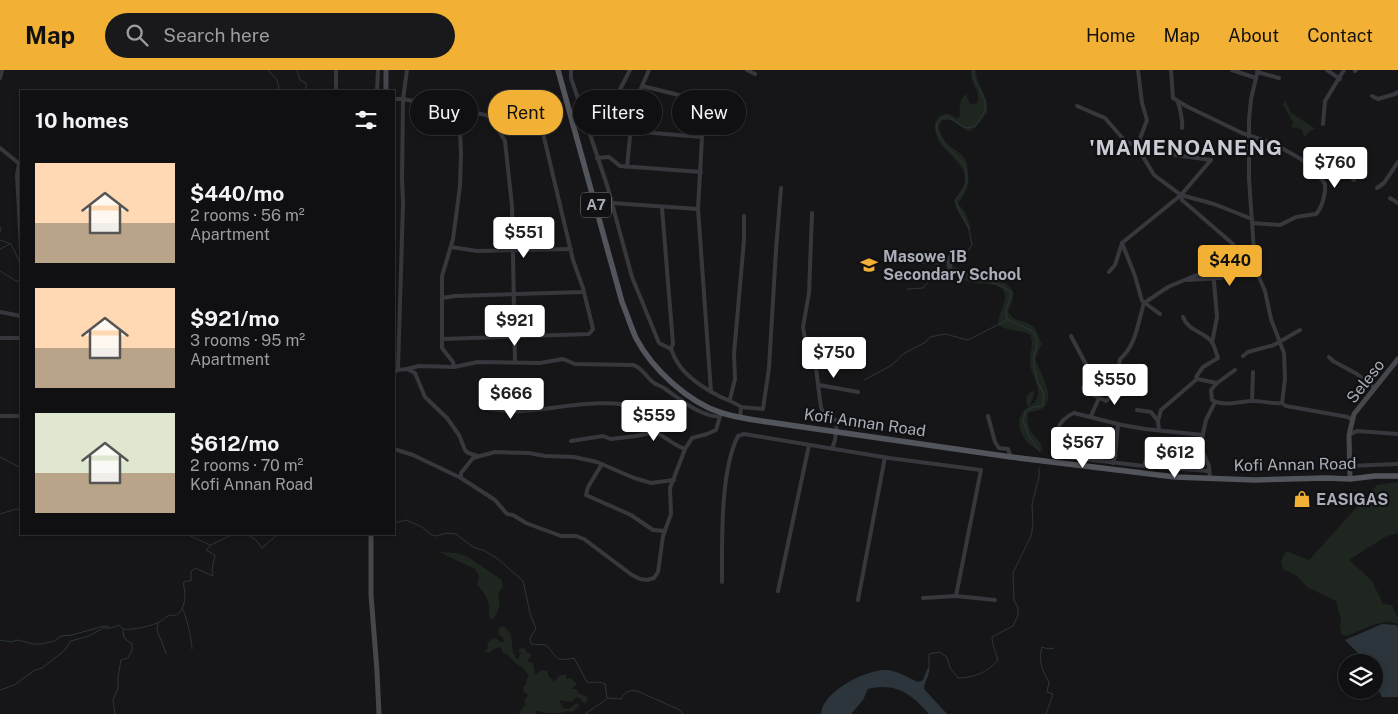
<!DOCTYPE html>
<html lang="en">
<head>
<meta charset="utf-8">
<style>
	:root { --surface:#101012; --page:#19191b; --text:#f1f3f6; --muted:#9c9d9f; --line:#303032; --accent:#f2b134 }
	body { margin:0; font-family:"Public Sans",sans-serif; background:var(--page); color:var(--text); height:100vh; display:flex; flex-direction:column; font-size:19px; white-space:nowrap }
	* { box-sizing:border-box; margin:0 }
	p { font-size:16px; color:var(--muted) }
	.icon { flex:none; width:28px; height:28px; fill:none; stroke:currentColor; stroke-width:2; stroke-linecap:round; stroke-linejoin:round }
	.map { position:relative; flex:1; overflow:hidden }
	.details { position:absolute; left:20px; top:20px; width:375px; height:445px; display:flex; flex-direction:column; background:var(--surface); border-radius:0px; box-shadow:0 2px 8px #0003,0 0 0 1px var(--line) }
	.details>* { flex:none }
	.guide { position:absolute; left:410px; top:20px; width:475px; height:45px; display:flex; gap:10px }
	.buttons { position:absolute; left:1338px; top:584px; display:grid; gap:10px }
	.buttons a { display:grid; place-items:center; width:45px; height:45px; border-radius:50%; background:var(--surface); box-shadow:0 2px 8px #0003,0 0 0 1px var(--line); font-size:25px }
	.price { position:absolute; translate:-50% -42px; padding:0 11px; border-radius:5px; background:#fff; color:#222; font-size:16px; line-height:32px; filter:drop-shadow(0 1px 2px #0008) }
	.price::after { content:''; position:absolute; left:50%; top:30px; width:15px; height:11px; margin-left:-8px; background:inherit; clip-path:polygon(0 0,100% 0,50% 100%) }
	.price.on { background:var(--accent); color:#111 }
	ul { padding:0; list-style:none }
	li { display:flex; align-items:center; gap:15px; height:125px; padding:0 15px }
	li span { display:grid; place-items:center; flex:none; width:140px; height:100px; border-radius:0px; color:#555 }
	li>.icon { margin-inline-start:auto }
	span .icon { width:60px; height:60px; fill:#fffc; stroke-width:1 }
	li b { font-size:21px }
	h2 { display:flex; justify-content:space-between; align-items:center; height:60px; padding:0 15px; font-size:21px }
	.tag { padding:0 18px; border-radius:22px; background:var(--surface); box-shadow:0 2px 8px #0003,0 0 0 1px var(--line); font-size:18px; line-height:45px }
	.tag.on { background:var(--accent); color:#111 }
	header { display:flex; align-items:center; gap:30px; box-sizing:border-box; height:70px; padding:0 25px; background:var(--accent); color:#111 }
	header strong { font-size:24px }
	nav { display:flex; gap:28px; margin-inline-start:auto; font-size:18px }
	.search { width:350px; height:45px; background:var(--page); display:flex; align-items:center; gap:12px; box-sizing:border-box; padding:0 18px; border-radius:28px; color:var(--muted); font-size:19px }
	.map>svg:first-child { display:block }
</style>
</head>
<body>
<header>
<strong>Map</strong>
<div class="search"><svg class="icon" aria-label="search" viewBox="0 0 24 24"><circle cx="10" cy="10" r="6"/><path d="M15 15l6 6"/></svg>Search here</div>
<nav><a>Home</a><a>Map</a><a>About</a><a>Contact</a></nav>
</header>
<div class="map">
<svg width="1398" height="644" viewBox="0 0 1398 644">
	<rect width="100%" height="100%" fill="#161618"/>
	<g fill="#1e261f">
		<path d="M971 0H976L977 9 987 32V43L976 57 970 61H967L951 50H942L939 56C943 78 955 76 965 89 968 94 967 99 968 104 970 116 965 124 958 133L966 144 971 158 969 160 956 138 955 132C958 119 967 122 964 104 961 88 933 78 935 54 936 50 938 46 942 45 947 42 952 45 956 48L960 46C959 39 959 28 966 24L970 34H973L977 33C982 19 969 15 971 0Z"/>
		<polygon points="1285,30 1291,43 1316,59 1309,61 1305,67 1301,59 1291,57 1293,52 1283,35"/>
		<path d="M951 196C959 197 965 203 973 206 985 209 1004 207 1012 220 1016 225 1010 236 1008 242 1016 253 1020 249 1029 254 1038 258 1038 267 1042 274L1035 289C1039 301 1057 327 1043 338 1039 341 1033 341 1028 343 1025 366 1040 364 1043 381 1023 377 1009 348 1029 337 1023 331 1027 321 1035 321L1030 336C1048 325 1030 306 1030 292 1030 282 1034 274 1030 264 1021 261 1005 260 998 255 998 245 1004 237 1005 228 1006 210 982 215 973 213 966 211 953 206 949 201Z"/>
		<path d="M1398 412V463L1385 467 1349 490 1372 511 1383 534 1392 535 1398 548V554C1382 548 1362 560 1347 566L1342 565 1340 557 1341 550 1336 531 1307 517 1297 506 1283 499 1281 491 1286 481 1309 490 1377 415Z"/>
		<path d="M439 482 456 483 468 487 502 510 503 517 498 524C501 534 499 542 492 550L489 546C490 528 487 528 477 514L479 506 475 499Z"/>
		<path d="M503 556C518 566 507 580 518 590L521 583 519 582V579L522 578 526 579V582L531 584V586L527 591 533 593 535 605 541 600 547 601 549 607 552 609 554 612 560 605H566V609L571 608 577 615 571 619H576L579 623 588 628 586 633 582 632 581 629 577 627 571 632 559 630 563 638 569 639 575 634H579L578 637 572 642 567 641C561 644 546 644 538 641H536V644H519L522 638 526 635 524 631 528 625 524 622 523 617 526 614 527 608 529 605 522 597 515 593 509 586 502 582V579L500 577 492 580 489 583 486 582 485 580 488 578 487 574 491 569 496 568 501 572H504L503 568 498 564 499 558Z"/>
	</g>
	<g fill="#2c353c">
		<path d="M952 181 956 183 953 187 952 199 949 201C944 194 947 186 952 181Z"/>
		<polygon points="1382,554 1396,555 1398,557 1398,627 1382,627 1374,612 1374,592 1364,592 1360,585 1345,570"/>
		<path d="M929 595C931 605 924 611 924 619L947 644H929C912 624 895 612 868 619L863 630 851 644H821C822 622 865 600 885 600 896 600 909 608 918 612L923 610Z"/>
	</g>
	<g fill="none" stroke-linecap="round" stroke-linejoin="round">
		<g stroke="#2c353c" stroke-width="1">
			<polyline points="268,0 277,10 279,19 282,21"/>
			<polyline points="297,0 300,10 306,13 306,21"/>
			<polyline points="327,21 327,19"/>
			<polyline points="0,157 1,159 0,162"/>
			<polyline points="0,170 11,174 21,195"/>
			<polyline points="0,179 10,174"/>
			<path d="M957 183 968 181 972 175 969 159 955 131C961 122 967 118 967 107 967 103 966 98 964 95 957 85 918 56 947 46L966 58 975 56C978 51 982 47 984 42 990 27 972 15 973 0"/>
			<polyline points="905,192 939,194 946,192"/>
			<path d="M951 199C971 208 992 209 1011 222 1011 232 1003 239 1007 249L1032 261 1035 265 1037 272 1036 280 1034 284V297L1038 312 1044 325 1043 336 1034 337 1026 340 1023 351 1029 366 1040 382"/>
			<polyline points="0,201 16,211 21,211"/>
			<polyline points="907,219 923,218 931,209 947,199"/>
			<polyline points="864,310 892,295 903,284 926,272 930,267 945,264 968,270 1007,250"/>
			<polyline points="0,387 21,398"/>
			<polyline points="0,444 16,439 21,440"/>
			<path d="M394 453 406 450 422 457 432 465 436 466 447 463 456 464 473 477 485 481 498 489 523 511 530 543 536 559 530 568 531 574 546 575C558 588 555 592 574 588L587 612C594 614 597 610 605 614L607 628 621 629C625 622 628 620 637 621L680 640 683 644"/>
			<polyline points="186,464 210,475"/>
			<polyline points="247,464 255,469 262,478 278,464"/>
			<path d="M182 538C186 543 192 571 192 579"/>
			<polyline points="158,553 157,560 166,583"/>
			<polyline points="0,570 11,572 18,570 33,574 41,574 54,571 61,566 72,565 104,556 109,557"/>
			<path d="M929 595V584L939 582 947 587 950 598 958 608C973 608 987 603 998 590 996 582 992 576 992 567L1013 556 1018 545V538L1014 530 1013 503 1031 466 1033 455 1032 434 1039 407V398"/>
			<path d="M0 620 14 615 35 600 42 598 64 581 71 571 89 566 103 558H111L119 555 123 559C130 561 156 555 161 551 166 548 162 549 168 546 172 545 176 546 179 543 186 536 186 521 183 513L186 511H191V502L195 498 213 506 212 499 215 485 206 480 211 475 233 464"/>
			<polyline points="115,644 113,630 118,618 118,607 121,590 128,588 132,580 132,574 124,568 123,560"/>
			<polyline points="585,644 607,629"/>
			<path d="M1046 644 1053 624 1047 622 1049 612C1042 600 1038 591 1042 577L1048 579 1054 578"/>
		</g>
		<g stroke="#37383d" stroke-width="4">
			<path d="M571 0V8L607 115 632 207 659 273 671 279C673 283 674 287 676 290 684 305 702 317 717 325 726 330 733 331 741 337L740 347"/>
			<polyline points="747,0 755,4"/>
			<path d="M1171 0 1173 28 1186 36 1242 63 1274 74 1287 81 1311 95 1325 114C1326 123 1322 138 1316 144L1296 147 1280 155 1252 153"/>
			<polyline points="1232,0 1256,8"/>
			<polyline points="1258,0 1251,29 1249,50 1249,109 1254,181 1258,205 1265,221 1271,249 1284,283 1285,309 1282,333"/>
			<polyline points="1327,0 1340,9"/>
			<polyline points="1355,1 1356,0"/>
			<polyline points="1257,2 1279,8"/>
			<polyline points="0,8 2,0"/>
			<polyline points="642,16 649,0"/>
			<polyline points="336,21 336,0"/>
			<polyline points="377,21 378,0"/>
			<polyline points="1372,26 1378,29 1395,24 1398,22"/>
			<polyline points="616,27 630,0"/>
			<polyline points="394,29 403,29 459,40 461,83 460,116 453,169 442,206 442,269 589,264 593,259 583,218 573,190 538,42 535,38 530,35 492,49"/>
			<path d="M1178 32C1180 38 1183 52 1182 58"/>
			<polyline points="1077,36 1105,48 1125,71 1132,74 1142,85 1154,105 1181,125 1214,134 1252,149"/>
			<polyline points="459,40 486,45 492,49 505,71 512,136 515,291"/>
			<polyline points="1323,54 1325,31 1344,0"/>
			<polyline points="630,61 702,67"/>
			<polyline points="0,78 21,95"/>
			<polyline points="1136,79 1147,50 1142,33 1138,0"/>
			<polyline points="1142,85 1147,81 1211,90"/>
			<polyline points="597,88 609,87 620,96 701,102"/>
			<polyline points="19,94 17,105 21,177"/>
			<polyline points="1311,95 1342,98 1354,110"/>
			<polyline points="627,97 633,36 642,16 708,32 702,67 698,139 711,322"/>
			<polyline points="1377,118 1384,113 1398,92"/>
			<polyline points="1181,125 1182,130 1233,174 1234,178 1213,201 1217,247 1212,273"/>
			<polyline points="1390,128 1398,133"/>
			<polyline points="612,133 698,139"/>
			<polyline points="662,138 673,274 671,279"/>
			<polyline points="812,143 809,223 803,257 806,275 816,298 821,338 826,346 825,348 836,350 837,352 835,370 832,379"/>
			<polyline points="1122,173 1135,206 1142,231 1160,244"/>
			<polyline points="451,177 477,181 571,179"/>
			<polyline points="1109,202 1115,195 1122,173 1181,125 1211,90"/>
			<path d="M1188 210C1218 207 1237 214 1254 182"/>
			<polyline points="442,228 455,226 584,222"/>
			<polyline points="0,242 21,246"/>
			<path d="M1183 247C1188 261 1203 261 1212 272 1215 277 1216 283 1218 288L1203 297 1196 307 1197 309"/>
			<polyline points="1071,266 1089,300 1089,307 1083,318 1084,321 1106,331 1125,314"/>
			<polyline points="0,268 21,268"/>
			<polyline points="442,269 442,278 453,292 454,297"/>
			<polyline points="1243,286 1248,282 1274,275 1300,260"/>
			<polyline points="1329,287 1333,291 1357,304 1375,318"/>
			<polyline points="394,296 398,300 407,299 415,303 425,327 447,348 459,365 465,380 468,383 478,386"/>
			<path d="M407 299 419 296 454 297 478 292 540 293 563 289 575 294 633 295C642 297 646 307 654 313 657 315 661 316 664 318 681 330 698 345 720 347"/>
			<path d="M1235 300 1217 313 1211 320 1212 330C1224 337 1240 331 1253 331 1263 331 1272 334 1282 333L1286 336 1348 347 1352 350"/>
			<polyline points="394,302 398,300 403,133 402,109 403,29 407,0"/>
			<polyline points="819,315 858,322"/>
			<path d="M1137 323 1130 316 1125 314 1121 306 1119 295 1120 289C1136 276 1138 252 1144 233L1168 217 1194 206 1213 201"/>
			<polyline points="730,329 735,309 734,284 744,170 744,146"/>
			<polyline points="1252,331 1253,302"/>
			<polyline points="741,337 763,339 769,298 776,180 781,118"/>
			<path d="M488 339C499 340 511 342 523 341 556 339 609 326 641 339L643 351 655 362"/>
			<polyline points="1137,340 1151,342 1158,351 1159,360"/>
			<polyline points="0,346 21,346"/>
			<polyline points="988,346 995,372 999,378 1008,379 1011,387"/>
			<polyline points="1091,346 1099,328"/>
			<polyline points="1158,351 1161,340 1197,309 1217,313"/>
			<path d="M1057 361C1060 352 1066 346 1074 343L1122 355 1145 359 1203 365"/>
			<polyline points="1349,365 1357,361 1398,364"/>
			<path d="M571 371 603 366 611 369 636 366 655 362C666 367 673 375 685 379"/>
			<polyline points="394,379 413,385 461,408 495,430 507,444 513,445 526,453 561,466 576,466 584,469 632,505 640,509 647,510 654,508 658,502 663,466 671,444 670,418 685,379 692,368 707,364 716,360 721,343"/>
			<polyline points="1067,387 1144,396 1147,387"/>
			<polyline points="1113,393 1115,386 1118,354"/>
			<polyline points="602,394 588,417 586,425 631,445 653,460 665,461"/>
			<polyline points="1144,396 1209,401"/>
			<polyline points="1349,396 1398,394"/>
			<polyline points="461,408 461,403 473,388 495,382 529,383 545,386 574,387 597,392 634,408 651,413 674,410"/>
			<polyline points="1210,409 1209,396 1202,380 1201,373 1206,350 1215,332"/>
			<path d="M722 512C722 472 720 401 738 366L744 364 889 388 981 400 956 526"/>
			<polyline points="778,521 809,375"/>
			<polyline points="923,528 956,526 995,530"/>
			<polyline points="858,530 885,387"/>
		</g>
		<g stroke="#45474d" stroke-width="5">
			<polyline points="386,21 386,0"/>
			<polyline points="1350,409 1349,365 1354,344 1398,289"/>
			<polyline points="371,464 371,525 377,601 379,644"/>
		</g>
		<path stroke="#53555c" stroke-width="5.5" d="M558 0 622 232C627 244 631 257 636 268 652 299 689 333 722 343 735 347 748 349 761 351L1011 387 1175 407 1254 410 1326 408 1350 409 1375 406H1398"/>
	</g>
	<defs>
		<g id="school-bare" transform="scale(1.35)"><path d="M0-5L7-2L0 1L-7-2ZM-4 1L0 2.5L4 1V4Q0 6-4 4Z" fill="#f2b134" stroke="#111113" stroke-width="2.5" paint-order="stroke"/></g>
		<g id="shop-bare" transform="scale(1.35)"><path d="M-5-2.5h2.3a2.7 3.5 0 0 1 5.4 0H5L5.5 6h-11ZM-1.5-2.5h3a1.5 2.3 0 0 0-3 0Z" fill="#f2b134" stroke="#111113" stroke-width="2.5" paint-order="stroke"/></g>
	</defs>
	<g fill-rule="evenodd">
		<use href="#school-bare" x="869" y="195"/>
		<use href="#shop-bare" x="1302" y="429"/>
	</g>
	<g text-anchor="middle" stroke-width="4.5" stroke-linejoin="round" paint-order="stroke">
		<rect fill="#111113" stroke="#7b7e86" stroke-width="1" x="581" y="122.5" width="30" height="25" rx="4"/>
		<g font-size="15" font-weight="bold" fill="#a8adb8">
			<text x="596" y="140">A7</text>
		</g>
		<g font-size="16" font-weight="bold" fill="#a8adb8" stroke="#111113" text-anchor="start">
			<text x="883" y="192">Masowe 1B<tspan x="883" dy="18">Secondary School</tspan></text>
			<text x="1316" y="435">EASIGAS</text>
		</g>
		<g font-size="16" fill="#a8adb8" stroke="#111113">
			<text transform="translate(1365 311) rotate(-52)" y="6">Seleso</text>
			<text transform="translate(865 352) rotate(8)" y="6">Kofi Annan Road</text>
			<text transform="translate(1295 394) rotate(-1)" y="6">Kofi Annan Road</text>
		</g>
		<g font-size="21" font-weight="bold" letter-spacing="1" fill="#c9ccd4" stroke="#111113">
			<text x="1186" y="85">'MAMENOANENG</text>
		</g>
	</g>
</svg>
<div class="buttons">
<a><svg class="icon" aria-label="layers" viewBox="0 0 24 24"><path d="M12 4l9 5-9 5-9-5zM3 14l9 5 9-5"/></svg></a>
</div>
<b class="price" style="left:1335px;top:119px">$760</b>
<b class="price" style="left:524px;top:189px">$551</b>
<b class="price on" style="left:1230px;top:217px">$440</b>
<b class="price" style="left:515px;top:277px">$921</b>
<b class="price" style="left:834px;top:309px">$750</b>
<b class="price" style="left:1115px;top:336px">$550</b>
<b class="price" style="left:511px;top:350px">$666</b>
<b class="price" style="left:654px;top:372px">$559</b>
<b class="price" style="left:1083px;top:399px">$567</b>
<b class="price" style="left:1175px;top:409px">$612</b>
<div class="guide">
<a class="tag">Buy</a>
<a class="tag on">Rent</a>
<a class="tag">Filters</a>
<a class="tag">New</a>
</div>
<section class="details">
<h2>10 homes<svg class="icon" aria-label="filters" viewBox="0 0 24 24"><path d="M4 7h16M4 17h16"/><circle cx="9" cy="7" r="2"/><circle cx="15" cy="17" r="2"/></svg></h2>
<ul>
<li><span style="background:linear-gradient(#ffd9b3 60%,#b9a48a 0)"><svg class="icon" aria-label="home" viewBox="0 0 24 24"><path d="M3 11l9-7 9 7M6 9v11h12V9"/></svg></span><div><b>$440/mo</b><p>2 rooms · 56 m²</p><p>Apartment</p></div></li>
<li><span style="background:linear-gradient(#ffd9b3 60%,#b9a48a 0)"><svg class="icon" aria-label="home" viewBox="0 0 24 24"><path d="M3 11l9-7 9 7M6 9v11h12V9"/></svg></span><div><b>$921/mo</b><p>3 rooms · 95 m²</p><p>Apartment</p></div></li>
<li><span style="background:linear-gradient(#dfe7d0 60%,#b9a48a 0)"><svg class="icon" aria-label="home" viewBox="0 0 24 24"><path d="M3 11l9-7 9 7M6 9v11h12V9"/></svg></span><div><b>$612/mo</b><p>2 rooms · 70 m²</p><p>Kofi Annan Road</p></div></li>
</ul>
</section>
</div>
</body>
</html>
